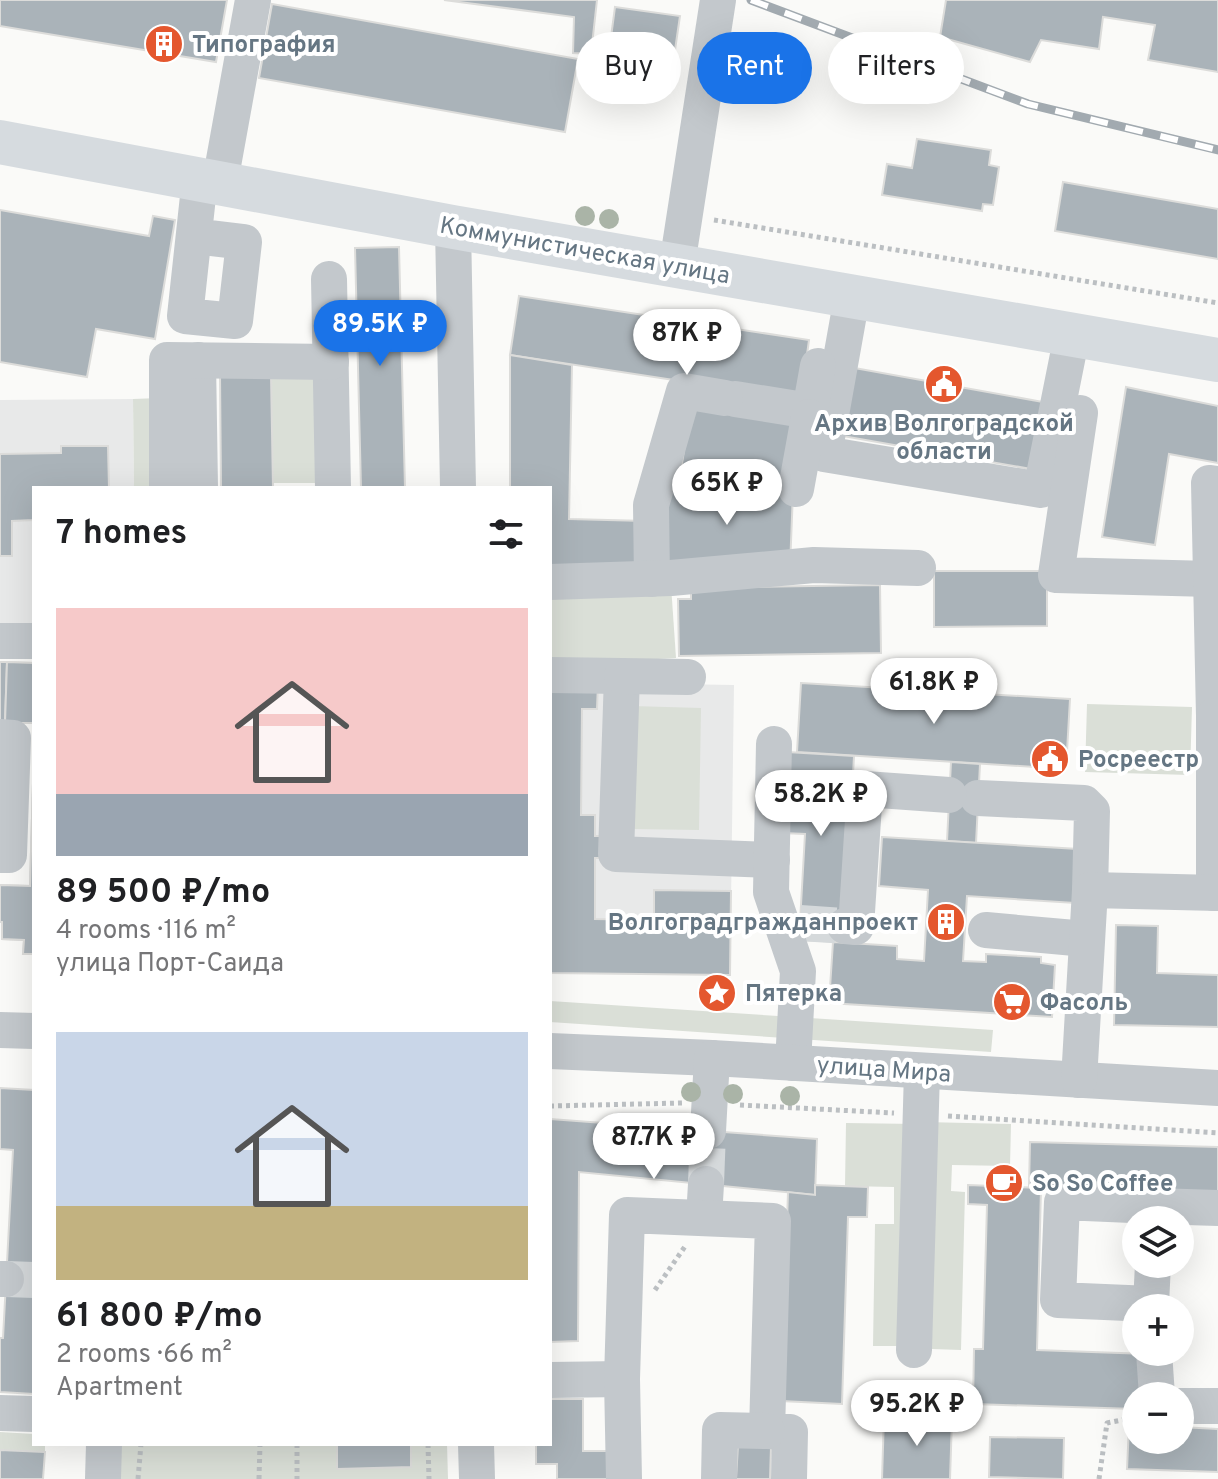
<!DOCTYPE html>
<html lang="en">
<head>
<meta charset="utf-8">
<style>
	:root { --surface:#fff; --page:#f6f6f6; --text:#202124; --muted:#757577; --accent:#1a73e8 }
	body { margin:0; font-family:Overpass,sans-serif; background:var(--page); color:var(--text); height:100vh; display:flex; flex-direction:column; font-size:30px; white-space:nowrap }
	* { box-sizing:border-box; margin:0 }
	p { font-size:26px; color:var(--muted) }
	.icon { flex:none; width:44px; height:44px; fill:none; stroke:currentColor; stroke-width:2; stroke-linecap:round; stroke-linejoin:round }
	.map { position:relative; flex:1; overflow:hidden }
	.details { position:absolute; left:32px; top:486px; width:520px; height:960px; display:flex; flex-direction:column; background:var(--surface); border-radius:0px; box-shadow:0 8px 32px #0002 }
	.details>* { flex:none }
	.guide { position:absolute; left:576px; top:32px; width:522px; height:72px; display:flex; gap:16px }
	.controls { position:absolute; left:1122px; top:1206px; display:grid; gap:16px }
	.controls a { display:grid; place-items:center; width:72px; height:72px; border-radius:50%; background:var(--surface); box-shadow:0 8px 32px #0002; font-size:40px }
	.price { position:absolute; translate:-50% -68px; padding:0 18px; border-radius:28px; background:#fff; color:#222; font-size:26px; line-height:52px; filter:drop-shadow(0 2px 4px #0008) }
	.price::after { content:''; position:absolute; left:50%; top:48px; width:24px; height:18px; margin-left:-12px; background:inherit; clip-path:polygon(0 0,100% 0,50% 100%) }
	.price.selected { background:var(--accent); color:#fff }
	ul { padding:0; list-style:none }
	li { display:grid; align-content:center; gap:16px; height:424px; padding:0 24px }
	li span { display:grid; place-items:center; height:248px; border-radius:0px; color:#555 }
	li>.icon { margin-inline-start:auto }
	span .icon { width:144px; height:144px; fill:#fffc; stroke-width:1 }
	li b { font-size:34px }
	h2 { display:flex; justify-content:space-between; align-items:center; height:96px; padding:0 24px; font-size:34px }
	.tag { padding:0 28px; border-radius:36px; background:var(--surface); box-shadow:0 8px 32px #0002; font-size:28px; line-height:72px }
	.tag.selected { background:var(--accent); color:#fff }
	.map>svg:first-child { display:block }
</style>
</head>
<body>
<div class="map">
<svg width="1218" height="1479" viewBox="0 0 1218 1479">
	<rect width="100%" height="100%" fill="#fafaf8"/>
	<g fill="#e8e9e9">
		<polygon points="133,399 134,488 34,488 34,627 0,627 0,400"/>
		<polygon points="550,682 734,685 730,975 550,973"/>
	</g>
	<g fill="#dadfd7">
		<polygon points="271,374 318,374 319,483 273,483"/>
		<polygon points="159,398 160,488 134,488 133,399"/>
		<polygon points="671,585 676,658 550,665 550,592"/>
		<polygon points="1087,704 1192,707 1190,775 1085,772"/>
		<polygon points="632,706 701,708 699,830 631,829"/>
		<polygon points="550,1001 993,1030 991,1052 550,1022"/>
		<polygon points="924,1122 1011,1124 1010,1166 952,1165 951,1191 965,1192 961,1350 932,1349"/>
		<polygon points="846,1123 917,1124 900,1346 873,1346 875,1224 894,1224 894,1187 845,1186"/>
		<polygon points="0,1432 34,1434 34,1444 45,1444 45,1452 0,1450"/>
		<polygon points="111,1444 447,1444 448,1479 109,1479"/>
	</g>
	<g fill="#aab3b9" stroke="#dcdcda" stroke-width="2">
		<polygon points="0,0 227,0 216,62 0,26"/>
		<polygon points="444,0 597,0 591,54 573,53 574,17"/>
		<polygon points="946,0 1218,0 1218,72 1148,60 1155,25 1103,17 1099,49 1041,40 1030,62 940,37"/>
		<polygon points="272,4 578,59 565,132 259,78"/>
		<polygon points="615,7 680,16 670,84 606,75"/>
		<polygon points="917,139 991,150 989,165 999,167 993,205 983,204 982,211 882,195 887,164 912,168"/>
		<polygon points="1063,182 1218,209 1218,259 1055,231"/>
		<polygon points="0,210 149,236 153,216 175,220 155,339 96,329 87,377 0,362"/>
		<polygon points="399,247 405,488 361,488 355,248"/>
		<polygon points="519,296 809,340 801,399 781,485 681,470 692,398 726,388 510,355"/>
		<polygon points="510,355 572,365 569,519 646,521 645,575 550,572 550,488 510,488"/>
		<polygon points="849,367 1043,402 1031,469 837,435"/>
		<polygon points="271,374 273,488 221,488 220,375"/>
		<polygon points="1126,387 1218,406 1218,463 1169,454 1155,545 1102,537"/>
		<polygon points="61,446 108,446 109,488 34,488 34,520 12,521 12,556 0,556 0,454 61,453"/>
		<polygon points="664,487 793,492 790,567 661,561"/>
		<polygon points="934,571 1047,571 1047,626 934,627"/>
		<polygon points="880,585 881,653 679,656 678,599 691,599 691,588"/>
		<polygon points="0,662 34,663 34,723 0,722"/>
		<polygon points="0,662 7,662 5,723 0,722"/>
		<polygon points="7,662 34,663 34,723 5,723"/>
		<polygon points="550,682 598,683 597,709 582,709 581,815 595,815 595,836 600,836 600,858 595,858 595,919 654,920 654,890 731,891 730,975 550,973"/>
		<polygon points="801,683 1070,699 1066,769 797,752"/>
		<polygon points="34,749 34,954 23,954 24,940 2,939 2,922 0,922 0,885 30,886"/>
		<polygon points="34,749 34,954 23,954 24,940 2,939 2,922 0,922 0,885 30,886"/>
		<polygon points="787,752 854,756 844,942 799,940 805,834 782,833"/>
		<polygon points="951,762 980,764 976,843 947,841"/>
		<polygon points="882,837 1078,849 1075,903 967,896 963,961 986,962 986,954 1041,957 1041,963 1055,965 1052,1017 829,1003 833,942 897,946 897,959 924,961 928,890 879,886"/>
		<polygon points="1116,925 1158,926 1157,973 1218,975 1218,1027 1114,1025"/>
		<polygon points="0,1088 34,1090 34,1394 0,1392 0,1338 3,1338 13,1150 0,1149"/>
		<polygon points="550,1119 817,1139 815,1195 579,1172 578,1341 550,1342"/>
		<polygon points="1030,1142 1218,1147 1218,1193 1029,1187"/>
		<polygon points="815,1185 868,1187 867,1217 848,1217 842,1404 781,1401 788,1192 815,1195"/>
		<polygon points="968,1185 1041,1188 1037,1350 1147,1354 1145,1396 1136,1396 1136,1409 973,1404 974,1349 983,1349 987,1205 968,1204"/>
		<polygon points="550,1399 583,1399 583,1451 616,1451 616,1479 557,1479 557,1464 536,1464 536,1444 550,1444"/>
		<polygon points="884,1416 952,1419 950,1479 882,1479"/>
		<polygon points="1129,1426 1136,1426 1136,1440 1180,1440 1180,1427 1218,1429 1218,1472 1127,1469"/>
		<polygon points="990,1437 1064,1438 1063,1479 989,1477"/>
		<polygon points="337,1444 411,1444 411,1467 337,1469"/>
		<polygon points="738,1445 771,1447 770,1479 736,1479"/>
		<polygon points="0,1450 45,1452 43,1479 0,1479"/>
	</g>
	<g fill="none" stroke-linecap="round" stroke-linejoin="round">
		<g stroke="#d5d9db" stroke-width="36" stroke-dasharray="36 18" stroke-linecap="butt">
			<polyline points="800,923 845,926"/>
			<polyline points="706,1184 708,1131"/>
			<polyline points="6,1279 34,1280"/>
		</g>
		<g stroke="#bbbfc2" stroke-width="5" stroke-dasharray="4 4" stroke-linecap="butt">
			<polyline points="714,220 1218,303"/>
			<polyline points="740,1105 894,1113"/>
			<polyline points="550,1106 682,1103"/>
			<polyline points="948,1116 1218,1133"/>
			<polyline points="655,1290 686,1245"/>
			<polyline points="297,1444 297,1479"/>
			<polyline points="428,1444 429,1479"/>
			<polyline points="138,1479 141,1444"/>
			<polyline points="259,1479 260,1444"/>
			<polyline points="1099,1479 1107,1423 1136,1417"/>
		</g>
		<g stroke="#c3c8cc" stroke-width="36">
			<polyline points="220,182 253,0"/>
			<polyline points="453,227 458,488"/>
			<polyline points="194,236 244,242 235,321 185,316 200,178"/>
			<polyline points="677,265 718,0"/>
			<polyline points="329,279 333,488"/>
			<polyline points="852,297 824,454 1041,490 1072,335"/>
			<polyline points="198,360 200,488"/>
			<polyline points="735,399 810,411 818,366"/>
			<polyline points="1080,413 1056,575 1211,579"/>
			<polyline points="1218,484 1209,483 1214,716 1218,716"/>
			<polyline points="167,488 167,360 331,362"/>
			<polyline points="796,489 809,417"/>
			<polyline points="652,579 651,505 684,391 725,398"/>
			<polyline points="550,582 671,578 814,565 918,568"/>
			<polyline points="0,641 34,641"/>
			<polyline points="550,675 622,676 616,854 772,860"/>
			<polyline points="622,676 688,677"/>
			<polyline points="0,737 13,738 9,855 0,855"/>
			<polyline points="774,744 771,892 798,971 793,1063"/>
			<polyline points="978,798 1084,803 1092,811 1090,890"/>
			<polyline points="1214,893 1214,716"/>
			<polyline points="845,926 856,927 865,789 949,795"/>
			<polyline points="986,930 1086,939"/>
			<polyline points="0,1030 34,1031"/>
			<polyline points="550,1051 712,1058 1218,1088"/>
			<polyline points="1079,1080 1090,890 1218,893"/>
			<polyline points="708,1131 712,1058"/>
			<polyline points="1155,1206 1218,1208"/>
			<polyline points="704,1218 706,1184"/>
			<polyline points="1153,1264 1151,1304 1058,1300 1062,1202 1155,1206 1155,1220"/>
			<polyline points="0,1279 6,1279"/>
			<polyline points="914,1350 922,1071"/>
			<polyline points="1154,1352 1157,1396"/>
			<polyline points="550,1380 622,1379"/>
			<polyline points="1180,1406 1218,1406"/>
			<polyline points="0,1413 34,1414"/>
			<polyline points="476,1444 477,1479"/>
			<polyline points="103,1479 104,1444"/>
			<polyline points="624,1479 622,1379 627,1215 773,1221 767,1431 790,1432 789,1479"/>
			<polyline points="719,1479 720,1430 767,1431"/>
		</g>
		<polyline stroke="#d6dbdf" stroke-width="44" points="0,142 453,227 1218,360"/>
		<g stroke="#a2aab0" stroke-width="9">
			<polyline id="rail" points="751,0 1028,104 1218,150"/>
		</g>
		<use href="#rail" stroke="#fff" stroke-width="6" stroke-dasharray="18" stroke-linecap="butt"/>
	</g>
	<g fill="#aab4a7">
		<circle cx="585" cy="216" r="10"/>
		<circle cx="609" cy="219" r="10"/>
		<circle cx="691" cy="1092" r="10"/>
		<circle cx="733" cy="1094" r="10"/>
		<circle cx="790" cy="1096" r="10"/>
	</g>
	<defs>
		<g id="building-disc" transform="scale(2)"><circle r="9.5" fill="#e4572e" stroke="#fff"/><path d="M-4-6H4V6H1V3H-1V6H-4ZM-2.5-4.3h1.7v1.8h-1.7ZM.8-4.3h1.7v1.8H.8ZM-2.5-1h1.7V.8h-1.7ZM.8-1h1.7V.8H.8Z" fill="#fff"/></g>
		<g id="civic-disc" transform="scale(2)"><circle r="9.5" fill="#e4572e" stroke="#fff"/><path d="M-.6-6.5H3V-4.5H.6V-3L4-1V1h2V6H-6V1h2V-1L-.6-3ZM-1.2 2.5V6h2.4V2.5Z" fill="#fff"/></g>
		<g id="sight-disc" transform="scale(2)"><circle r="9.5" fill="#e4572e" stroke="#fff"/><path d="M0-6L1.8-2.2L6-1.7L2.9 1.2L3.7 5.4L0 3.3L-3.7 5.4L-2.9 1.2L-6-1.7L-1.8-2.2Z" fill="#fff"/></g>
		<g id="supermarket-disc" transform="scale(2)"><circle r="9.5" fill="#e4572e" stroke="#fff"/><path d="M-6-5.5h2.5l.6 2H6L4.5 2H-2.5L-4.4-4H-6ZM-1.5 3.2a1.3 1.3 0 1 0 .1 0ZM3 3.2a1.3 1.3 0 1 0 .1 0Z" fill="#fff"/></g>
		<g id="cafe-disc" transform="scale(2)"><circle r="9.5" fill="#e4572e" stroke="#fff"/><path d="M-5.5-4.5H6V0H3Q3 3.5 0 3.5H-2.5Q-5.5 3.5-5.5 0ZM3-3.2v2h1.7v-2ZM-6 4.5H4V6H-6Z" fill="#fff"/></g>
	</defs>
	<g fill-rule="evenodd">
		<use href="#building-disc" x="164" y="44"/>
		<use href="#civic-disc" x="944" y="384"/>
		<use href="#civic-disc" x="1050" y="759"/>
		<use href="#building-disc" x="946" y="922"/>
		<use href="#sight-disc" x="717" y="993"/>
		<use href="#supermarket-disc" x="1012" y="1002"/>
		<use href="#cafe-disc" x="1004" y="1183"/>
	</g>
	<g text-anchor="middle" stroke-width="8" stroke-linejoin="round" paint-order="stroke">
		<g font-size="24" font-weight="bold" fill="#657683" stroke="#fff" text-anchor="start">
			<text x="192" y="52">Типография</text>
			<text x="944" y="431" text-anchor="middle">Архив Волгоградской<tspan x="944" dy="28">области</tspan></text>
			<text x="1078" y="767">Росреестр</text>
			<text x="918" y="930" text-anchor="end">Волгоградгражданпроект</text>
			<text x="745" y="1001">Пятерка</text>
			<text x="1040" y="1010">Фасоль</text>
			<text x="1032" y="1191">So So Coffee</text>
		</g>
		<g font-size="24" fill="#657683" stroke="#fff">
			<text transform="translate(585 250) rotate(10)" y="8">Коммунистическая улица</text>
			<text transform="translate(884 1069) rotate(4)" y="8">улица Мира</text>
		</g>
	</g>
</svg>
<div class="controls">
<a><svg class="icon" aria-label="layers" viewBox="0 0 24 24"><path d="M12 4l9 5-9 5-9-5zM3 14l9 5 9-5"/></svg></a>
<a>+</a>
<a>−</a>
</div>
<b class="price selected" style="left:380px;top:368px">89.5K ₽</b>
<b class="price" style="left:687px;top:377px">87K ₽</b>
<b class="price" style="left:727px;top:527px">65K ₽</b>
<b class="price" style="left:934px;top:726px">61.8K ₽</b>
<b class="price" style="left:821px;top:838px">58.2K ₽</b>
<b class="price" style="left:654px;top:1181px">87.7K ₽</b>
<b class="price" style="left:917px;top:1448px">95.2K ₽</b>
<div class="guide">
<a class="tag">Buy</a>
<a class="tag selected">Rent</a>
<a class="tag">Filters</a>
</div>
<section class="details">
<h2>7 homes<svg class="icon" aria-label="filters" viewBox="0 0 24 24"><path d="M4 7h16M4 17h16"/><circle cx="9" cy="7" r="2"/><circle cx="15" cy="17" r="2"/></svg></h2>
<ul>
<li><span style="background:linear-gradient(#f6c9c9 75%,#9aa5b1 0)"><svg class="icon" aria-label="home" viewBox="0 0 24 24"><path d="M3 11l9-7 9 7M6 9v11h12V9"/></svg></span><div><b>89 500 ₽/mo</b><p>4 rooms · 116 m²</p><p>улица Порт-Саида</p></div></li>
<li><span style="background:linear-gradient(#c9d6e8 70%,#c2b280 0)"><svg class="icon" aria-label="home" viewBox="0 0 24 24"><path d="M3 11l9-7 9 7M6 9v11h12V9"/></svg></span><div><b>61 800 ₽/mo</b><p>2 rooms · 66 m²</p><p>Apartment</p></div></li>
</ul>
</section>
</div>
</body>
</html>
